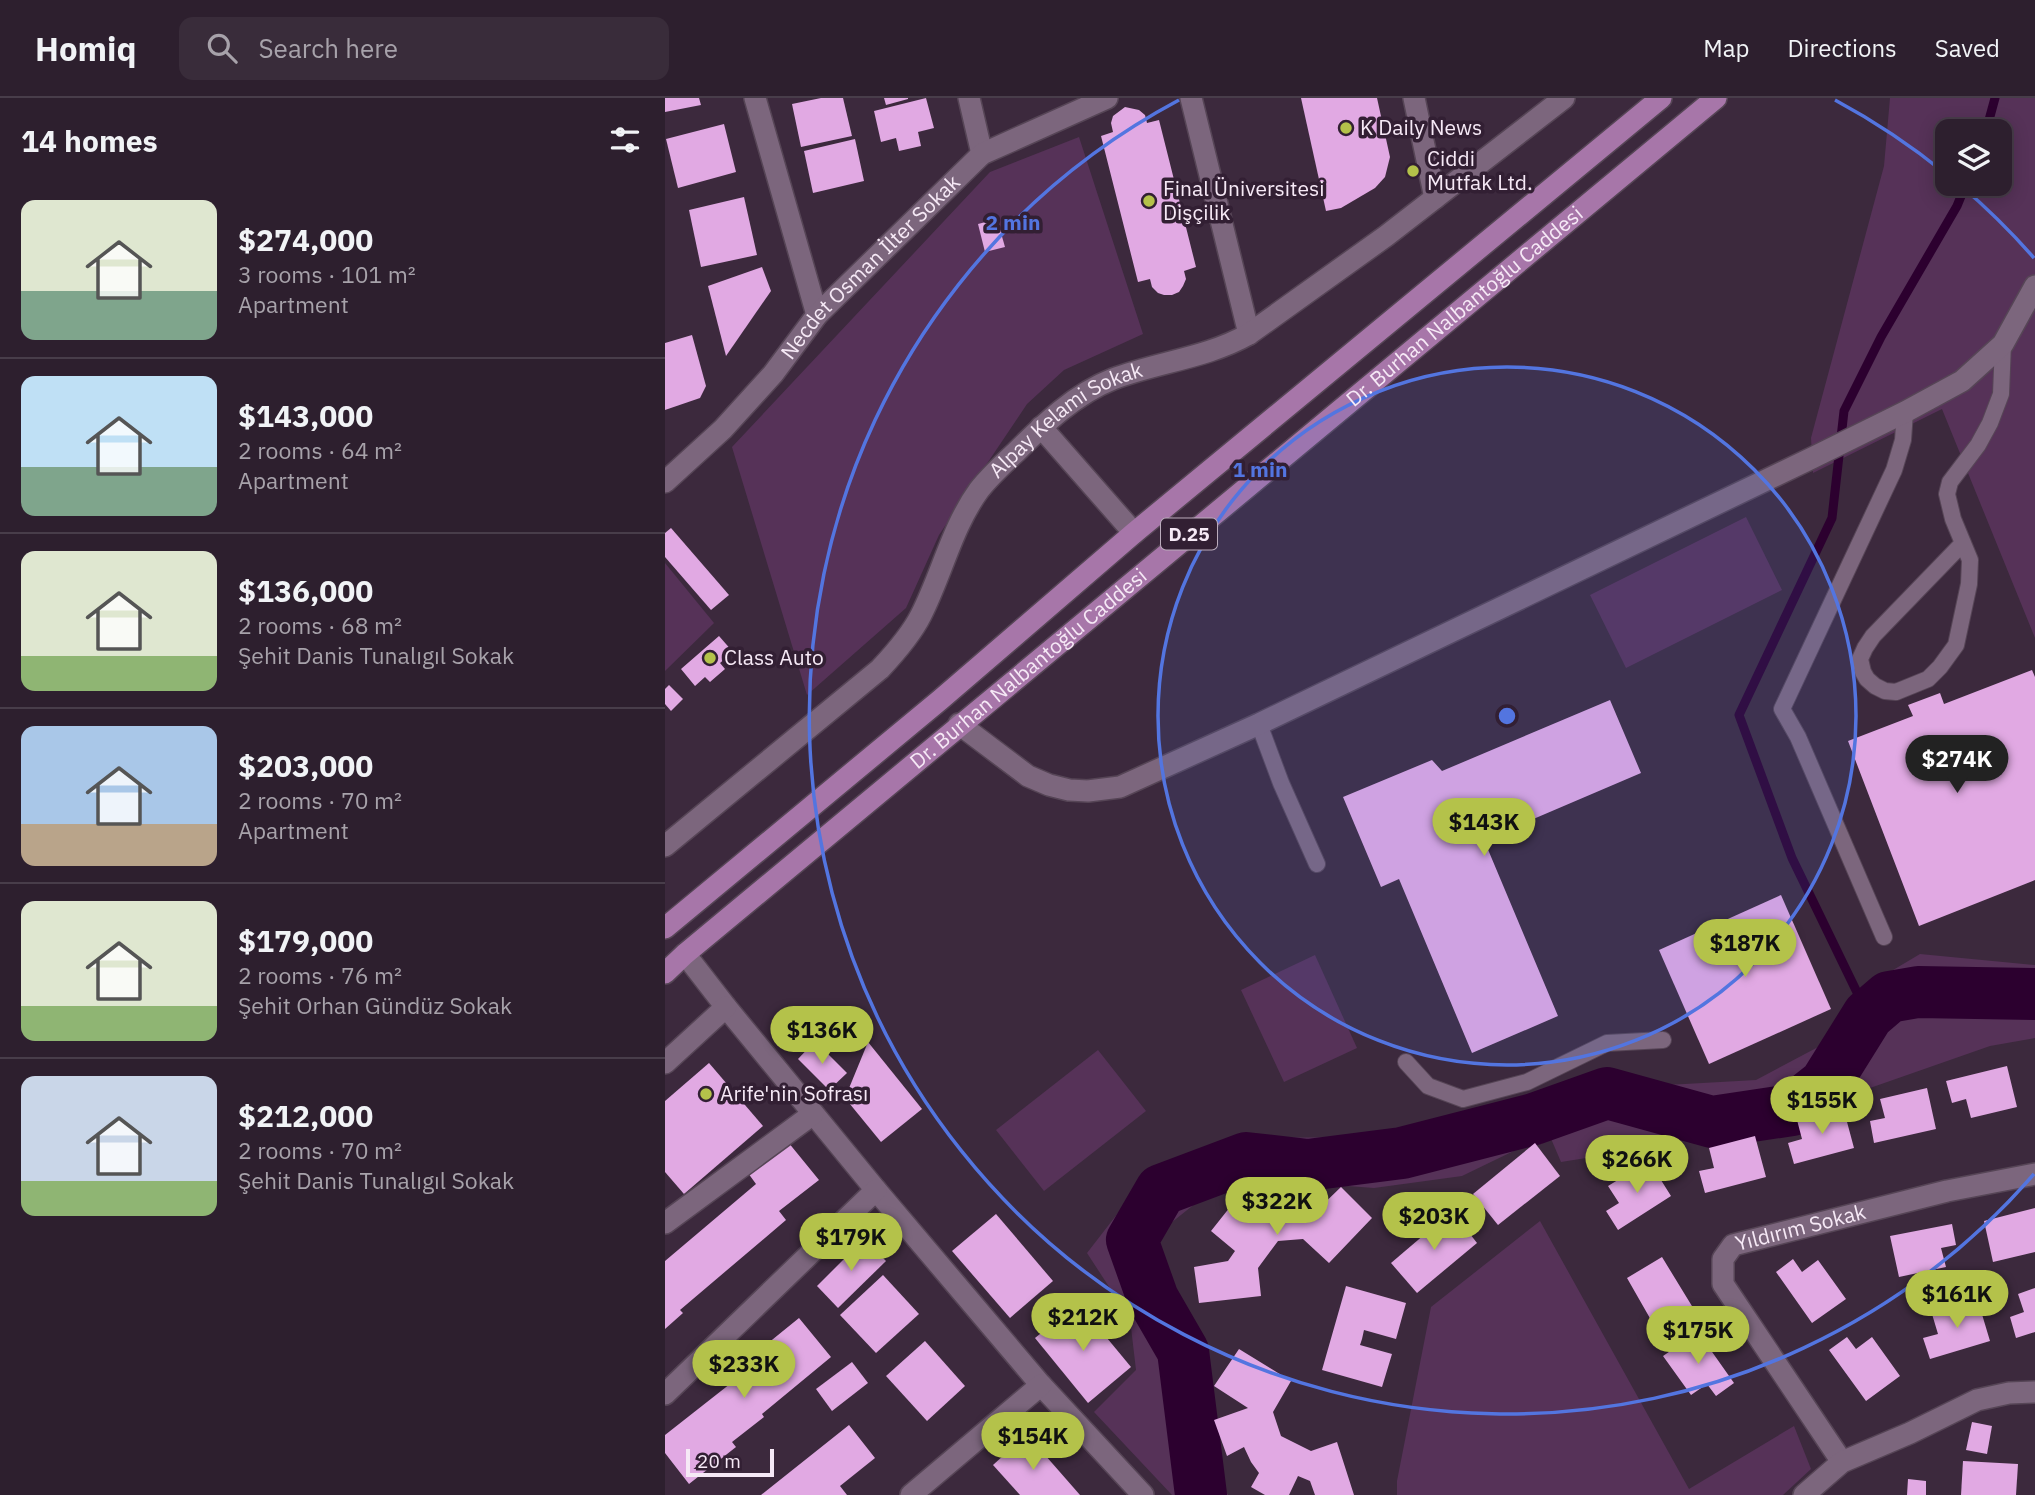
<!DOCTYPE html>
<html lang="en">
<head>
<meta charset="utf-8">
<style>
	:root { --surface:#2d1f2e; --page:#392c3a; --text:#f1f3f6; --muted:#a7a2aa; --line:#483d4a; --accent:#b4c24a }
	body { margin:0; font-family:"IBM Plex Sans",sans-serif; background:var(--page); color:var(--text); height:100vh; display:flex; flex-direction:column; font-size:26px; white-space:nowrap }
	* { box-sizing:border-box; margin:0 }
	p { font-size:23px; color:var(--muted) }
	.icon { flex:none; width:38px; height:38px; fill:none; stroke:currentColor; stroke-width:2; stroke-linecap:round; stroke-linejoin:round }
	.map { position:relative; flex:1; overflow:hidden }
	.side { display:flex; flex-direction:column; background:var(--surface); width:665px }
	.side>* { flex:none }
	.buttons { position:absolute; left:1270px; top:21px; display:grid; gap:14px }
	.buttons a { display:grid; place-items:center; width:77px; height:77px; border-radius:14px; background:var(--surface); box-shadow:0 4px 18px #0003,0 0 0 2px var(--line); font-size:35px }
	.scale { position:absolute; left:21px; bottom:18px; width:88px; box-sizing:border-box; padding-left:7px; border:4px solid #f6e9f6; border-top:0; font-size:19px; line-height:24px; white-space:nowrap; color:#f6e9f6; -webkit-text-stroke:5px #321f33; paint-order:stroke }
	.price { position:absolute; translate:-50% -60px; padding:0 16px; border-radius:24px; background:var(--accent); color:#111; font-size:23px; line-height:46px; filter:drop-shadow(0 2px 4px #0008) }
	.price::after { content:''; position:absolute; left:50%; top:42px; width:21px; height:16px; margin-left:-10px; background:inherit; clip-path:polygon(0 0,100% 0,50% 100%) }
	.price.selected { background:#222; color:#fff }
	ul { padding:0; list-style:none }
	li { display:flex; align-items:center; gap:21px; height:175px; padding:0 21px }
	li+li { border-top:2px solid var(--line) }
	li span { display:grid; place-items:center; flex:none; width:196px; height:140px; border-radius:14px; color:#555 }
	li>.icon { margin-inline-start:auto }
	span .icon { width:84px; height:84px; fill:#fffc; stroke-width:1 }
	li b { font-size:30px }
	h2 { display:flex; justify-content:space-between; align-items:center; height:84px; padding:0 21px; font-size:30px }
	header { display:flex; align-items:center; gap:42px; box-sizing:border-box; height:98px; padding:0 35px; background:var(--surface); border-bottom:2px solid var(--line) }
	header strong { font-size:33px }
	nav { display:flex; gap:38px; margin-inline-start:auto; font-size:24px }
	.search { width:490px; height:63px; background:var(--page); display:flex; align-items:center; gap:18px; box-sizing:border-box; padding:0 24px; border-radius:14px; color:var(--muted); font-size:26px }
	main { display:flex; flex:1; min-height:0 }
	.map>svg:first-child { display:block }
</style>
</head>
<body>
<header>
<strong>Homiq</strong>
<div class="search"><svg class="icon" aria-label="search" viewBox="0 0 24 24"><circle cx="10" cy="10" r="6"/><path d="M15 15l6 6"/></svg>Search here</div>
<nav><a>Map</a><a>Directions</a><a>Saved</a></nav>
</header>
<main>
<section class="side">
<h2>14 homes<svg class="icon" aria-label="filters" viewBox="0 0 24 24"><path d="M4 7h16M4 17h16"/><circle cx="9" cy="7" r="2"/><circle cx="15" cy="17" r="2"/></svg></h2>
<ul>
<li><span style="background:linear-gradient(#dfe7d0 65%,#7fa58c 0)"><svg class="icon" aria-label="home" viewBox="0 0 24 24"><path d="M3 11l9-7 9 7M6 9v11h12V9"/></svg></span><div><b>$274,000</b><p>3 rooms · 101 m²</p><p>Apartment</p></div></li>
<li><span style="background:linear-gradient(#bfe0f5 65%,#7fa58c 0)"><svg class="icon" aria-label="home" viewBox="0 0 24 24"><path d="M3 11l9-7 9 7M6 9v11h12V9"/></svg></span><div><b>$143,000</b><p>2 rooms · 64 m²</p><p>Apartment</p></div></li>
<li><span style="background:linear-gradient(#dfe7d0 75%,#8fb573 0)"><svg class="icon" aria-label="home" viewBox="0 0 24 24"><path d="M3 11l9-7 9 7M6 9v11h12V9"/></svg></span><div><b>$136,000</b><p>2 rooms · 68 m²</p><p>Şehit Danis Tunalıgıl Sokak</p></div></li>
<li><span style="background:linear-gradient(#a9c7e8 70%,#b9a48a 0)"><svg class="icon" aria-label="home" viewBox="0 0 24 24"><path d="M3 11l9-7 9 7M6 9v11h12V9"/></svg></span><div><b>$203,000</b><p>2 rooms · 70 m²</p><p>Apartment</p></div></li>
<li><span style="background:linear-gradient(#dfe7d0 75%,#8fb573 0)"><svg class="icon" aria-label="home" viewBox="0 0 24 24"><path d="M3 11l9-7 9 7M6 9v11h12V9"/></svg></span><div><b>$179,000</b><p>2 rooms · 76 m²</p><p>Şehit Orhan Gündüz Sokak</p></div></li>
<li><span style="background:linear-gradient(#c9d6e8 75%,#8fb573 0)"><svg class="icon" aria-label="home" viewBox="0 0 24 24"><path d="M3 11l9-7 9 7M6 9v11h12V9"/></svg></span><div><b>$212,000</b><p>2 rooms · 70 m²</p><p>Şehit Danis Tunalıgıl Sokak</p></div></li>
</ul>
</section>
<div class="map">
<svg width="1370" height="1397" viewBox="0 0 1370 1397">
	<rect width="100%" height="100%" fill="#3c293d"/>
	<g fill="#563258" fill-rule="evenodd">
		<path d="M1225 0H1370V540L1277 311 1148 375 1146 340 1219 68ZM1283 33H1335V86H1283Z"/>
		<polygon points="414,39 478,236 399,272 362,306 274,437 241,510 142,597 67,349 325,74"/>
		<polygon points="1081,419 1117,492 961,570 925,497"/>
		<polygon points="0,465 49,525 0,573"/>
		<polygon points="1255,856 1370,867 1370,940 1325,948 1165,1004 978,1051 896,1064 884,1036 797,1078 709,1090 593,1081 531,1105 492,1136 487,1171 537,1246 542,1339 561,1394 563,1397 507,1397 429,1314 471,1272 465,1221 422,1155 470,1093 575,1040 726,1039 779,1024 807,1023 932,972 1002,987 1091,982 1172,939 1213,881"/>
		<polygon points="650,857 692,950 619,984 576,892"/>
		<polygon points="433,952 481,1013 379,1093 331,1032"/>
		<polygon points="875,1123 1024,1391 1129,1328 1146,1371 1118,1397 732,1397 732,1383 766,1209"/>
	</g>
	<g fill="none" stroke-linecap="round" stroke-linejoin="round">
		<g stroke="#2c002f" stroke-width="9">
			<polyline points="1321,33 1330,0"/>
			<polyline points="1203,917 1127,760 1074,617 1167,420 1179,313 1216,239 1292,108 1301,86"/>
		</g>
		<polyline stroke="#2c002f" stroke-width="52" points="536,1397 518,1253 488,1201 467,1142 496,1092 581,1060 643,1067 737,1055 869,1021 942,995 1047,1024 1127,1012 1160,986 1203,917 1224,899 1253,894 1370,896"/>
	</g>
	<g fill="#e1a9e3">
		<polygon points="0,0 34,0 36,7 0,14"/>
		<polygon points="156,0 178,0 187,38 136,49 127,6"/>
		<polygon points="219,0 243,0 243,1 221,7"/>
		<polygon points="261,0 269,30 253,34 256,48 234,53 231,40 216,44 209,13"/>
		<polygon points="636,0 712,0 725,59 720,79 710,90 676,110 661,113"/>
		<polygon points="460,9 474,12 480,17 482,25 494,22 531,169 519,173 521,181 518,188 514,194 507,197 499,197 493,195 487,189 485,181 473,184 436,38 448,34 446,25 448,18"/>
		<polygon points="59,26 71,74 13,90 1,41"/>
		<polygon points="190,41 199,83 148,95 139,53"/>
		<polygon points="79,99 92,157 36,169 24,112"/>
		<polygon points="332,121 340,149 320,154 313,126"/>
		<polygon points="97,169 106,193 61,258 43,188"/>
		<polygon points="27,237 41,288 35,300 0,312 0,245"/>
		<polygon points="6,430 64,497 46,512 0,459 0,435"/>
		<polygon points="54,538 68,554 55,565 60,571 45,584 40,579 30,588 16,571"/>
		<polygon points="1367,572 1370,579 1370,782 1254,828 1183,643 1248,618 1243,607 1275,595 1279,606"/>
		<polygon points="4,587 18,601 6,613 0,606 0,591"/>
		<polygon points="945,602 976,675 819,742 893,918 807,955 734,781 716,789 678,699 767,662 777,673"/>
		<polygon points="1116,797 1166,911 1044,966 994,852"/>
		<polygon points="150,943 182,975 164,992 133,961"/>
		<polygon points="203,944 257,1011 216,1044 180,1000"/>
		<polygon points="44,965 98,1028 19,1096 0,1074 0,1003"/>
		<polygon points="1342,968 1352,1009 1306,1020 1301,1001 1287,1005 1281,983"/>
		<polygon points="1262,990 1271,1031 1209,1045 1205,1023 1220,1020 1215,1001"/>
		<polygon points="1178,1009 1189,1050 1129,1066 1123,1045 1137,1041 1132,1022"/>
		<polygon points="1090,1038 1101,1079 1040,1095 1034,1073 1049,1070 1044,1050"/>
		<polygon points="123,1044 154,1082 114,1113 121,1122 15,1212 18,1215 0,1231 0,1163 91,1086 83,1075"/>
		<polygon points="870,1045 895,1078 833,1127 808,1096"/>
		<polygon points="984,1063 1006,1098 953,1132 941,1113 954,1105 943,1088"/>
		<polygon points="643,1081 647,1117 676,1089 707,1120 664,1165 638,1141 613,1143 593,1170 596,1198 534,1205 529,1169 563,1163 570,1153 546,1133 569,1104 581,1115 594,1110 610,1106 605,1087"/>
		<polygon points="1370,1110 1370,1154 1328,1164 1319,1123"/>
		<polygon points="787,1113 812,1145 752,1195 726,1165"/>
		<polygon points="331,1116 388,1183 345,1220 287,1153"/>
		<polygon points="1287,1126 1291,1147 1276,1150 1281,1169 1234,1179 1225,1138"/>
		<polygon points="199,1141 221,1163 173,1210 152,1188"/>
		<polygon points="997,1159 1030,1213 1010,1225 1003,1211 986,1222 962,1180"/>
		<polygon points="1128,1161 1137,1174 1153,1162 1181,1201 1147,1225 1111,1174"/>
		<polygon points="218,1177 254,1216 211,1255 175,1217"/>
		<polygon points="681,1188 741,1205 731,1241 699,1232 697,1241 695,1247 727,1256 717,1289 657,1272"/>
		<polygon points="1370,1190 1370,1234 1351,1240 1345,1219 1359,1214 1353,1196"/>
		<polygon points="1313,1203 1325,1243 1265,1261 1258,1240 1273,1236 1267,1216"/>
		<polygon points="413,1205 466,1269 423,1305 370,1240"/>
		<polygon points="134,1220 166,1259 97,1316 99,1319 67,1344 71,1349 24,1386 0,1355 0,1337 70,1282 65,1276"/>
		<polygon points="1033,1234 1069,1285 1051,1298 1042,1286 1026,1297 998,1258"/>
		<polygon points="1182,1239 1191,1251 1207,1239 1235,1278 1201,1303 1164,1252"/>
		<polygon points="260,1243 300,1288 262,1323 221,1278"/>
		<polygon points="574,1251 626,1283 608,1314 616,1338 646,1353 672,1344 689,1397 650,1397 645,1383 633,1378 624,1397 600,1397 586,1389 594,1375 586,1364 579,1349 562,1358 549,1322 583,1310 549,1288"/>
		<polygon points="187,1264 203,1285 167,1313 151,1291"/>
		<polygon points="1307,1324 1327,1328 1322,1356 1301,1352"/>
		<polygon points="184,1327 210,1360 175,1388 182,1397 96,1397"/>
		<polygon points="361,1337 380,1357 415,1397 355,1397 328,1367"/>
		<polygon points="1298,1363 1353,1366 1351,1397 1296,1397"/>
		<polygon points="1243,1381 1261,1383 1261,1397 1242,1397"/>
	</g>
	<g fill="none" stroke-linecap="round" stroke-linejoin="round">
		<g stroke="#564556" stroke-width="18">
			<g id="service">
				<polyline points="1298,445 1208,538 1200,550 1195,561 1198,574 1202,581 1210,588 1220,593 1231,594 1263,581 1275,569 1291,547 1304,486 1305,462 1288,421 1282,396 1285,384 1313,347 1325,325 1336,296 1338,246"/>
				<polyline points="594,626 616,685 652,766"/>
				<polyline points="1219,839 1133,639 1117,611 1229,372 1238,342 1240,314"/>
				<polyline points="741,964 763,988 798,1001 862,984 942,945 998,942"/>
			</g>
		</g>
		<g stroke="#564556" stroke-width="24">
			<g id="minor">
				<polyline points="90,0 152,217"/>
				<polyline points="304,0 317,56"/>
				<polyline points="526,0 584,236"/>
				<polyline points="749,0 770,100"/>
				<polyline points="376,329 469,435"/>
				<path id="s1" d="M0 384 58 331 108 276 152 217 317 56 442 0"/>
				<polyline points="294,626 363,678 384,687 404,692 423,693 455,689 594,626 1147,360 1240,314 1297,283 1338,246 1370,188"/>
				<path id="s2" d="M0 748 215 571C230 555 246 537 256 517 277 476 287 429 314 392 325 378 338 366 351 354 379 326 410 296 448 281 492 264 542 260 584 236L721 138 899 0"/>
				<polyline points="20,856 61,909 211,1092 376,1287 478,1397"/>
				<polyline points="0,965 61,909"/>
				<polyline points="0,1125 148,1016"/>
				<polyline points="0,1296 211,1092"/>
				<path id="s3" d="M1177 1364 1058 1186V1161L1068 1147 1282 1093 1370 1076"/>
				<polyline points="246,1397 376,1287"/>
				<polyline points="1139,1397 1177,1364 1245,1335 1312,1302 1344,1295 1370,1294"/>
			</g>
		</g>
		<g stroke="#564556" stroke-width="24">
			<g id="primary">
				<polyline points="0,830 275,602 469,435 996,0"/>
				<path id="s4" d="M0 875 20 856 1051 0"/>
			</g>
		</g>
		<use href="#service" stroke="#7c667d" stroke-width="16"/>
		<use href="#minor" stroke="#7c667d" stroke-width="21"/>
		<use href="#primary" stroke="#a776a9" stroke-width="21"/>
	</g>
	<circle cx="842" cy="618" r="349" fill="#5375e0" fill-opacity=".12"/>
	<g fill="none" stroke="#5375e0" stroke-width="3.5">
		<circle cx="842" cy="618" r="349"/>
		<path d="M1369 1076A698 698 0 1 1 514 2M1170 2A698 698 0 0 1 1281 76M1295 87A698 698 0 0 1 1369 160"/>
	</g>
	<g fill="#b4c24a" stroke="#321f33" stroke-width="2.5">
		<circle cx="681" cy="30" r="7"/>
		<circle cx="748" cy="73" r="7"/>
		<circle cx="484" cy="103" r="7"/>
		<circle cx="45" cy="560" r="7"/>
		<circle cx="41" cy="996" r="7"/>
	</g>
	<g text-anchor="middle" stroke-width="7" stroke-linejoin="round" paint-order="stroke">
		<rect fill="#321f33" stroke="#bbacbc" stroke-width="2" x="496" y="420.5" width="56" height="31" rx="5"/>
		<g font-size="19" font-weight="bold" fill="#f6e9f6">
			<text x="524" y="443">D.25</text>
		</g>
		<g font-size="21" fill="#f6e9f6" stroke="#321f33" text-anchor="start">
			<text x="695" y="37">K Daily News</text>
			<text x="762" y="68">Ciddi<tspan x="762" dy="24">Mutfak Ltd.</tspan></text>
			<text x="498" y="98">Final Üniversitesi<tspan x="498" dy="24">Dişçilik</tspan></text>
			<text x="59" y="567">Class Auto</text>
			<text x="55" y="1003">Arife'nin Sofrası</text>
		</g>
		<g font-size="21" fill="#f6e9f6" stroke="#321f33">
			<text dy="7" stroke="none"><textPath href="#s1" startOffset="298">Necdet Osman İlter Sokak</textPath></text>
			<text dy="7" stroke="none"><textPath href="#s4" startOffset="1041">Dr. Burhan Nalbantoğlu Caddesi</textPath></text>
			<text dy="7" stroke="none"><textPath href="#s2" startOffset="598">Alpay Kelami Sokak</textPath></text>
			<text dy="7" stroke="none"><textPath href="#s4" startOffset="474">Dr. Burhan Nalbantoğlu Caddesi</textPath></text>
			<text dy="7" stroke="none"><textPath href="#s3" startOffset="326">Yıldırım Sokak</textPath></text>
		</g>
	</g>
	<circle cx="842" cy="618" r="10" fill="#5375e0" stroke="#321f33" stroke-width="3.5"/>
	<g font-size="21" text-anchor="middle" font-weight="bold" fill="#5375e0" stroke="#321f33" stroke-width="7" stroke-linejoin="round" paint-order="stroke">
		<text x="348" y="132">2 min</text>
		<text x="595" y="379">1 min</text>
	</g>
</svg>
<div class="buttons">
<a><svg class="icon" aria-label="layers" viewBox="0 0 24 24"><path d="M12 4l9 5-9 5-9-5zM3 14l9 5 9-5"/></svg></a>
</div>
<div class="scale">20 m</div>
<b class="price selected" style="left:1292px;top:697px">$274K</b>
<b class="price" style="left:819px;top:760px">$143K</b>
<b class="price" style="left:1080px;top:881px">$187K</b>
<b class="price" style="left:157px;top:968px">$136K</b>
<b class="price" style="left:1157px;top:1038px">$155K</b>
<b class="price" style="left:972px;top:1097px">$266K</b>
<b class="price" style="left:612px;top:1139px">$322K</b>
<b class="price" style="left:769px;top:1154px">$203K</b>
<b class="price" style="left:186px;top:1175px">$179K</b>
<b class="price" style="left:1292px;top:1232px">$161K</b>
<b class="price" style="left:418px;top:1255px">$212K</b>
<b class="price" style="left:1033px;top:1268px">$175K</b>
<b class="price" style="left:79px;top:1302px">$233K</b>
<b class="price" style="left:368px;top:1374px">$154K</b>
</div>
</main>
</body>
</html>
